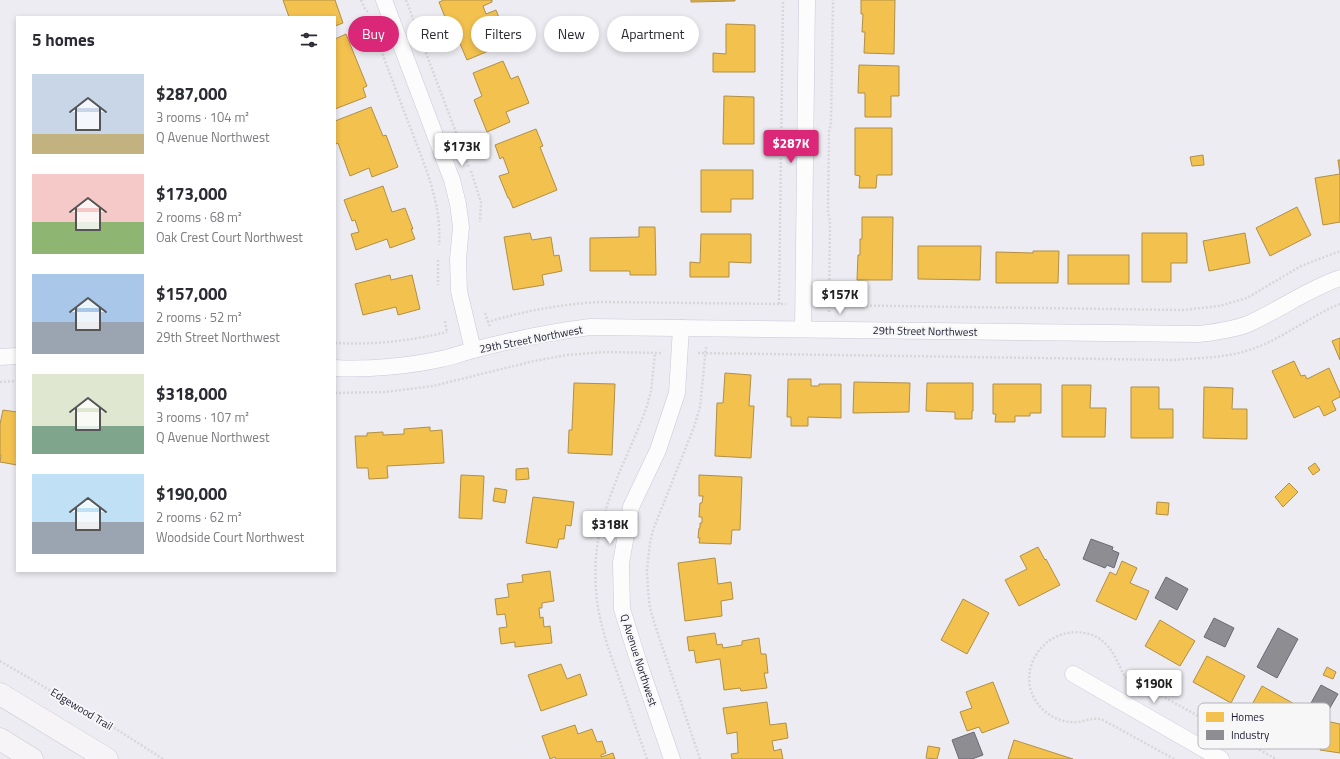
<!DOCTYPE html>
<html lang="en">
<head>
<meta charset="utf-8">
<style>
	:root { --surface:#fff; --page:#f7f7f7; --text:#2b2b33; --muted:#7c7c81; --accent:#db2777 }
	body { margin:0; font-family:"Titillium Web",sans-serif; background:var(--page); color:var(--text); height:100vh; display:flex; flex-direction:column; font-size:15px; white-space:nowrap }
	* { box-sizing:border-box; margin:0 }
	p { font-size:13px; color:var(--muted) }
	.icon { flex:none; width:22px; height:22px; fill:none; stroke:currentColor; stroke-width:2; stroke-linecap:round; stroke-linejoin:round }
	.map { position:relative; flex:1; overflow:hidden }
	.drawer { position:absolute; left:16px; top:16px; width:320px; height:556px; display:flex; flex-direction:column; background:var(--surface); border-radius:0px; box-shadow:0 2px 6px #0003 }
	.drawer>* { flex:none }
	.hud { position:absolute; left:348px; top:16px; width:380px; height:36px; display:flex; gap:8px }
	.price { position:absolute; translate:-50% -34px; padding:0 9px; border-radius:4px; background:#fff; color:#222; font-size:13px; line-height:26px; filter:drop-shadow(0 1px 2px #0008) }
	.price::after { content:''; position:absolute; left:50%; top:24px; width:12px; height:9px; margin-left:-6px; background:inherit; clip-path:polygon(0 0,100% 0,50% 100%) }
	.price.on { background:var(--accent); color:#fff }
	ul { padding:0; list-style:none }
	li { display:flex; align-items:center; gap:12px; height:100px; padding:0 16px }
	li span { display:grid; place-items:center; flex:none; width:112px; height:80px; border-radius:0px; color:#555 }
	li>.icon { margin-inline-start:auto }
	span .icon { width:48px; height:48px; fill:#fffc; stroke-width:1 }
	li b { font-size:17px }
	h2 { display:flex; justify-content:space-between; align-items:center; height:48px; padding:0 16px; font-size:17px }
	.pill { padding:0 14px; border-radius:18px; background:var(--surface); box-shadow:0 2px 6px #0003; font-size:14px; line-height:36px }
	.pill.on { background:var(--accent); color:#fff }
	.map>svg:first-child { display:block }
</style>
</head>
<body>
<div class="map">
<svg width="1340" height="759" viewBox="0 0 1340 759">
	<rect width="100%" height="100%" fill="#ececf2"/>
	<g fill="#f2c14e" stroke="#b18f45">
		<polygon points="283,0 335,0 343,23 335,26 335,17 289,17"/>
		<polygon points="444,0 492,0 492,2 483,6 486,14 496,10 504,30 492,34 498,47 467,60 458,39 454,40 439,2"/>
		<polygon points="691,0 735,0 735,1 691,2"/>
		<polygon points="861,0 895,0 894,54 864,53 865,32 862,32 863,14 861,14"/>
		<polygon points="726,24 755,25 755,72 713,72 713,53 726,54"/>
		<polygon points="346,34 367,86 363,88 366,97 335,109 335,39"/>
		<polygon points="503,61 511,79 518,76 529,103 506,112 510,122 487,132 474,100 482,96 473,73"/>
		<polygon points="859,65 899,66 899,96 891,96 891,117 865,117 865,93 858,93"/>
		<polygon points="724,96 754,97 754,144 723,144"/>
		<polygon points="371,107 383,136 386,135 398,167 372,177 369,168 350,176 338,143 336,144 335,141 335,121"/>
		<polygon points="855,128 892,128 892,175 877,175 876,188 859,188 860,176 855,175"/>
		<polygon points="536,129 543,146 540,147 557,190 513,208 509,198 508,198 499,176 509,173 503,157 500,159 495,145"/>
		<polygon points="1203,155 1204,165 1192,166 1190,157"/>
		<polygon points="1338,160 1340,160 1340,222 1323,225 1315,178 1340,174"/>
		<polygon points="701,170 753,170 753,199 731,199 731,212 701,212"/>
		<polygon points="383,186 392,212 405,208 413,229 411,229 415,239 390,248 387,239 356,250 351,234 359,232 355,220 352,221 344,200"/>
		<polygon points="1297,207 1311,235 1270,256 1256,228"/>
		<polygon points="862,217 893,217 892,280 857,280 858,255 860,255 860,239 862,239"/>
		<polygon points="639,227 655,227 656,275 630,275 630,271 590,271 590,238 639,237"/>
		<polygon points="530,233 532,240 551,237 554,256 559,255 562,271 542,275 544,285 513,290 504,237"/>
		<polygon points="1142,233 1187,233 1187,263 1171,263 1171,282 1142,282"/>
		<polygon points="1245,233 1250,263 1209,271 1203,241"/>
		<polygon points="701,234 751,234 751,263 729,262 729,277 690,277 690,262 700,263"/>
		<polygon points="918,246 981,246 980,280 918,279"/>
		<polygon points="1033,251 1059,251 1058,283 996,283 996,252 1033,253"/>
		<rect x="1068" y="255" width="61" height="29"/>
		<polygon points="390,275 391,280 412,275 420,309 398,315 396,307 363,315 355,284"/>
		<polygon points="1340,338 1340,360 1332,341"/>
		<polygon points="1294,361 1301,376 1305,375 1307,379 1329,368 1340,393 1340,397 1332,401 1336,410 1324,416 1319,406 1294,418 1272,371"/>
		<polygon points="725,373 751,375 749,406 754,406 751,458 715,456 717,403 723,403"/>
		<polygon points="788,379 811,379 811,386 819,386 819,384 841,384 841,418 808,417 808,426 791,426 791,417 787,417"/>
		<polygon points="854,382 910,383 909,412 853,413"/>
		<polygon points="574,383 615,384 612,455 568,453 569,430 572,430"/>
		<polygon points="927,383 973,383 973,411 972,411 972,419 955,419 955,412 926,411"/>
		<polygon points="993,384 1041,384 1041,413 1030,413 1030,416 1015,416 1015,422 995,422 996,414 993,414"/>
		<polygon points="1062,385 1091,385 1090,408 1106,408 1105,437 1062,437"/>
		<polygon points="1131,387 1159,387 1159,409 1173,409 1173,438 1131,438"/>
		<polygon points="1204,387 1233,388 1232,409 1247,409 1247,439 1203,438"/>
		<polygon points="3,410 17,412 17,465 0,462 1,455 0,455 0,424"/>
		<polygon points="430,427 430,431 442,430 444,463 387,466 388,478 369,479 368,468 357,468 355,436 367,436 367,433 383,432 383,435 404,434 404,429"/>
		<polygon points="1315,463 1320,470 1313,475 1308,468"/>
		<polygon points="528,468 529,479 516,480 516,469"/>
		<polygon points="461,475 484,476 482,519 459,518"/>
		<polygon points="699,475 742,477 740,530 732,530 731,544 699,543 700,538 698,538 699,528 700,528 700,523 702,523 702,517 699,517 700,503 702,503 703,496 699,496"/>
		<polygon points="1289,483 1298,492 1283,507 1275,497"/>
		<polygon points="495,488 507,490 505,503 493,501"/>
		<polygon points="533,497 574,502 571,526 566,525 564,539 559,539 557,548 526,543"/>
		<polygon points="1157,502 1169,503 1168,515 1156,514"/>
		<polygon points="1038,547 1045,560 1046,559 1060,585 1019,606 1005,580 1027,569 1020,556"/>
		<polygon points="715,558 718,584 731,582 733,599 721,601 722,616 685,621 678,563"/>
		<polygon points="1122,561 1137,568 1130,583 1149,591 1136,620 1096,601 1110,572 1116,575"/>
		<polygon points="550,571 554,601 542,603 542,608 539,608 540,618 543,617 544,627 550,626 552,643 515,647 515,642 501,644 499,628 507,627 505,614 497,615 495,599 509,597 507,584 523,582 522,575"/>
		<polygon points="963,599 989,613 967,654 941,640"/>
		<polygon points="1160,620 1195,641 1180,666 1145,646"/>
		<polygon points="715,633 717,645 722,644 723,648 742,645 742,641 759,638 761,654 766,654 768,673 764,673 767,688 741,691 740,688 724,690 720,659 696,663 694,650 689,651 687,637"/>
		<polygon points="1207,656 1245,676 1231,703 1193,682"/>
		<polygon points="561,664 567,679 580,674 587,695 541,711 528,675"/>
		<polygon points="1327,667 1336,672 1333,679 1323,675"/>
		<polygon points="993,682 1009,723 982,733 979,727 967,731 960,712 972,708 966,692"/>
		<polygon points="1262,686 1298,706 1284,733 1248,712"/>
		<polygon points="767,702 770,725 786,723 788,738 772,741 774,751 781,749 783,759 732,759 731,754 738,753 737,732 727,734 723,708"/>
		<polygon points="1326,721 1340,724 1340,753 1320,750"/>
		<polygon points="575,725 578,734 592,729 597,742 602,741 606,753 601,755 601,757 613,753 615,759 556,759 555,757 550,759 542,736"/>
		<polygon points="1014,740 1073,759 1008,759"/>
		<polygon points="928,746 940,748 937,759 926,758"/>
	</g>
	<g fill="#8d8d92" stroke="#6a6a75">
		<polygon points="1091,539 1113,547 1112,550 1119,553 1114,568 1107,565 1105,568 1083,559"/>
		<polygon points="1166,577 1188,589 1177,610 1155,598"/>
		<polygon points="1214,618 1234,628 1225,647 1204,637"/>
		<polygon points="1278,628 1298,639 1277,678 1257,667"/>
		<polygon points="1321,685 1338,694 1327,713 1311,703"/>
		<polygon points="974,732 983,755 972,759 959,759 952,740"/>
	</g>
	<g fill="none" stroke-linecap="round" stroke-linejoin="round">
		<g stroke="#c9c9d8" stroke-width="17">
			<g id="minor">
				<polyline points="384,0 452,180 458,204 461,227 458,259 459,291 473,350"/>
				<polyline points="803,329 807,0"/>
				<polyline points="0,357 17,356"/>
				<path d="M335 368C367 370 410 366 441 359 452 357 462 353 473 350 512 340 550 332 590 327L1199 334C1215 332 1233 330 1248 324 1279 310 1308 289 1340 278"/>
				<polyline points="1073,674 1221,759"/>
				<polyline points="672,759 638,660 622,609 621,563 631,507 658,450 677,393 681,328"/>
			</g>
		</g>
		<g stroke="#cacad1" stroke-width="23">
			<g id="primary">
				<polyline points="0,694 107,759"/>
				<polyline points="0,739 32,759"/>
			</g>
		</g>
		<g stroke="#d7d7da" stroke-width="2.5" stroke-dasharray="2 2" stroke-linecap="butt">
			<polyline points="361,0 365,9 368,12"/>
			<polyline points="406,0 469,167"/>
			<path d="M376 35V37C388 68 399 99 411 129 425 167 442 204 439 245"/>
			<polyline points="471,171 481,202 480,222"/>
			<polyline points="438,260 438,285"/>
			<polyline points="779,304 783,0"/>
			<polyline points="822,305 1183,310 1219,306 1247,298 1301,266 1340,251"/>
			<polyline points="829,312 830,221 828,211 829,132 831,123 833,0"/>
			<polyline points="485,313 490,327"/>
			<polyline points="445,321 447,332"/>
			<path d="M487 322C525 311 561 304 600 302L786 304"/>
			<path d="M335 343C373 345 410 341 447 332"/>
			<path d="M698 353 1173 360C1198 358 1223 358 1246 351 1280 341 1308 317 1340 304"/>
			<polyline points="0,382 17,381"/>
			<polyline points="335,393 385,392 433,386 534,361 567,355 605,352 662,353"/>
			<polyline points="0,661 116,729 163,759"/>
			<path d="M647 759 607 644C602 627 597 609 596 590 595 571 595 551 600 532 609 488 632 448 647 406L651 391 655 353"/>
			<polyline points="700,759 655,625 650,608 648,590 647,570 650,543 653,530 694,427 700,407 706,347"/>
			<path d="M1174 759 1103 720C1095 717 1090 720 1082 721 1073 724 1058 721 1050 715 1006 686 1038 621 1089 634 1104 638 1113 651 1119 665 1121 668 1122 673 1125 676 1130 681 1154 692 1162 696 1200 717 1238 738 1276 759"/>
		</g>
		<use href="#minor" stroke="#fcfcfd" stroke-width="16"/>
		<use href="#primary" stroke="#f6f4f6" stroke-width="22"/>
	</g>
	<g text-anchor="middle" stroke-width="4" stroke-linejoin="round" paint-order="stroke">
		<g font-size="11" fill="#1a1a31" stroke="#f7f7f7">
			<text transform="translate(925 331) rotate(1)" y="4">29th Street Northwest</text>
			<text transform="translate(531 339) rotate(-11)" y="4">29th Street Northwest</text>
			<text transform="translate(639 660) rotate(72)" y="4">Q Avenue Northwest</text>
			<text transform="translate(82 709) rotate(31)" y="4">Edgewood Trail</text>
		</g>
	</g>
	<rect x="1198" y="703" width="132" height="46" rx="6" fill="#f7f7f7" stroke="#b5b5bc" stroke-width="1"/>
	<rect x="1206" y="712" width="18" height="10" fill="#f2c14e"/>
	<rect x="1206" y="730" width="18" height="10" fill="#8d8d92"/>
	<g font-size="11" fill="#1a1a31">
		<text x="1231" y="721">Homes</text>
		<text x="1231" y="739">Industry</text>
	</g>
</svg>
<b class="price on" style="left:791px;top:164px">$287K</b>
<b class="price" style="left:462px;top:167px">$173K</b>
<b class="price" style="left:840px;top:315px">$157K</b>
<b class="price" style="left:610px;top:545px">$318K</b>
<b class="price" style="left:1154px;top:704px">$190K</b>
<div class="hud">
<a class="pill on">Buy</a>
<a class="pill">Rent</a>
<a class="pill">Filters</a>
<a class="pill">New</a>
<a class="pill">Apartment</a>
</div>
<section class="drawer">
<h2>5 homes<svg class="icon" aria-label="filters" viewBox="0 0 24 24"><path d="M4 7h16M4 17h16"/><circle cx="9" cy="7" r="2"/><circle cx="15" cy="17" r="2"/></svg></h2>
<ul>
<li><span style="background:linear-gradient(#c9d6e8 75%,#c2b280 0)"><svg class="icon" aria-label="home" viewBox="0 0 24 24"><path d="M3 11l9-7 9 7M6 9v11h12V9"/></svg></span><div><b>$287,000</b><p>3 rooms · 104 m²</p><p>Q Avenue Northwest</p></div></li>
<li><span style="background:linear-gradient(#f6c9c9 60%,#8fb573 0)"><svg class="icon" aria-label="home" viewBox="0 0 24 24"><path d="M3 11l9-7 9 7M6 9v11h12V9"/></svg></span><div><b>$173,000</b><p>2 rooms · 68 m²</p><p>Oak Crest Court Northwest</p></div></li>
<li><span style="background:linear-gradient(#a9c7e8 60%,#9aa5b1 0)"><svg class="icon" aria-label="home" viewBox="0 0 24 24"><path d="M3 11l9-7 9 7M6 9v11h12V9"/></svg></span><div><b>$157,000</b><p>2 rooms · 52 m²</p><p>29th Street Northwest</p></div></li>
<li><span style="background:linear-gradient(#dfe7d0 65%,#7fa58c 0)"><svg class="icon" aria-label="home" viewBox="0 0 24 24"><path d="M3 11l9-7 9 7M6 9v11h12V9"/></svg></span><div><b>$318,000</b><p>3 rooms · 107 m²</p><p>Q Avenue Northwest</p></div></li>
<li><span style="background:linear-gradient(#bfe0f5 60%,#9aa5b1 0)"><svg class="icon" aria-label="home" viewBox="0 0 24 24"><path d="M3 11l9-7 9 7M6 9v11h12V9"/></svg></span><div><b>$190,000</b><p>2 rooms · 62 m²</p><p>Woodside Court Northwest</p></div></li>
</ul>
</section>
</div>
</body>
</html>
